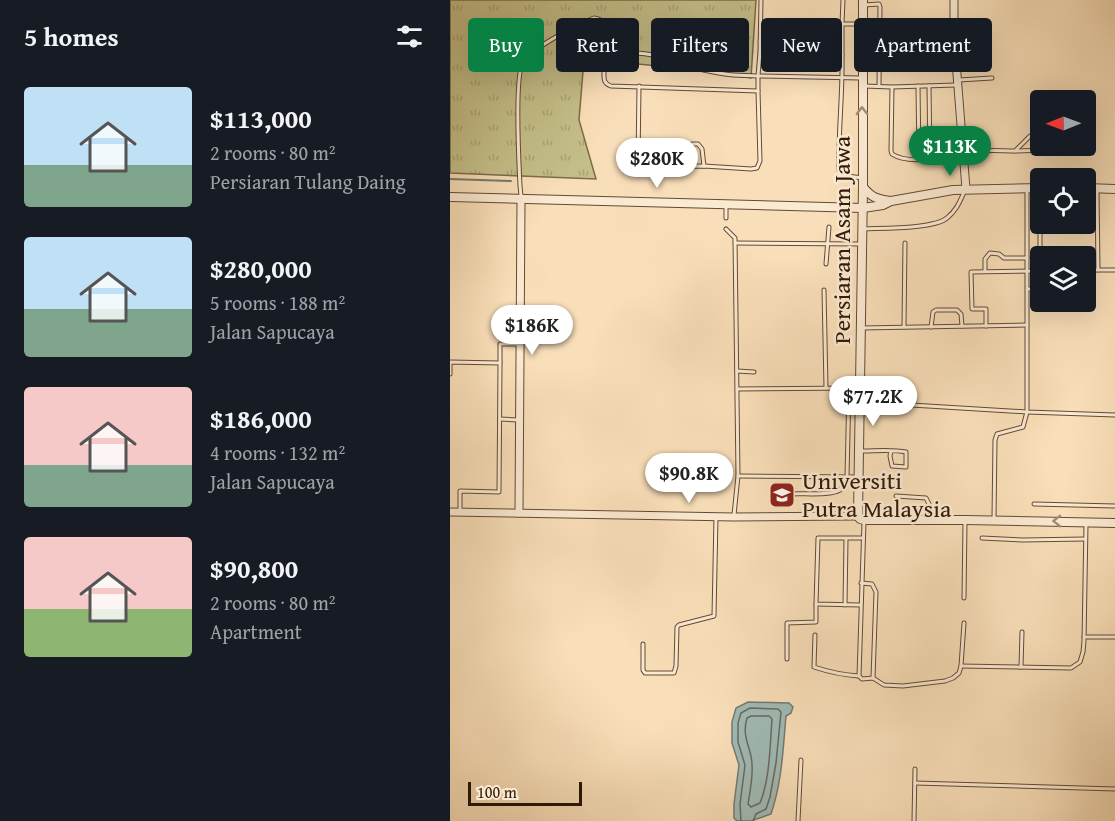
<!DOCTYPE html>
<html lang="en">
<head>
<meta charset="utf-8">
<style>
	:root { --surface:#171b24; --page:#242831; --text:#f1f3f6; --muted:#9ea1a6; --accent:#0b8043 }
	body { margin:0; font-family:"Gentium Book Plus",serif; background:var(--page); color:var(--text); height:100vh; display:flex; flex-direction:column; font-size:22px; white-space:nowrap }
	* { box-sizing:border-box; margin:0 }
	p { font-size:20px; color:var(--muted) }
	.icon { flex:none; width:33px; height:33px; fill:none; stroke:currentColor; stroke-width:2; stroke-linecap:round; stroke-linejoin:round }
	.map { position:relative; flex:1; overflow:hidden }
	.drawer { display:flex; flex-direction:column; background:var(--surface); width:450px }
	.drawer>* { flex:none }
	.top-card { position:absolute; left:18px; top:18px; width:556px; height:54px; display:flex; gap:12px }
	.needle { width:39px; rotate:269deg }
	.buttons { position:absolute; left:580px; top:90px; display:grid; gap:12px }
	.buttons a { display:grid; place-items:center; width:66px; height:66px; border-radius:6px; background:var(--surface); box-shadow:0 6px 24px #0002; font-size:30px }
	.scale { position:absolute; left:18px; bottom:15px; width:114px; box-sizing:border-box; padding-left:6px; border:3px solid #311907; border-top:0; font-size:16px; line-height:21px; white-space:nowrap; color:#311907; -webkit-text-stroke:4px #fbead2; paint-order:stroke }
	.price { position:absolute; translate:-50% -51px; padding:0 14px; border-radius:21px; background:#fff; color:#222; font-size:20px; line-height:39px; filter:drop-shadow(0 2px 3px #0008) }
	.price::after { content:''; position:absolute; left:50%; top:36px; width:18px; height:14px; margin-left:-9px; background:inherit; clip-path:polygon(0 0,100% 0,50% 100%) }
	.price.on { background:var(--accent); color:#fff }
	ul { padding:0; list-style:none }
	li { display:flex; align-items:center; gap:18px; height:150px; padding:0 24px }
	li span { display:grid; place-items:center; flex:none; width:168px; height:120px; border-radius:6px; color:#555 }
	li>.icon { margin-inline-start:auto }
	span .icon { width:72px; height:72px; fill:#fffc; stroke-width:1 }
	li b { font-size:26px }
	h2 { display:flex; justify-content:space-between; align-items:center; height:72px; padding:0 24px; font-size:26px }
	.tag { padding:0 21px; border-radius:6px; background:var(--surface); box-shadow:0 6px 24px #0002; font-size:21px; line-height:54px }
	.tag.on { background:var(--accent); color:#fff }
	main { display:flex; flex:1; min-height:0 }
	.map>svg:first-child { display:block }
</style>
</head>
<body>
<main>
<section class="drawer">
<h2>5 homes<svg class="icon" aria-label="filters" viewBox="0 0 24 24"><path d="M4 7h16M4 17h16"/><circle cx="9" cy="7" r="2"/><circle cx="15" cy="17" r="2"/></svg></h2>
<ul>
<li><span style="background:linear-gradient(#bfe0f5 65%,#7fa58c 0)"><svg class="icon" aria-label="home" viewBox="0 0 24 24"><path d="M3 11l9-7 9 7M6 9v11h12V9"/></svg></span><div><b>$113,000</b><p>2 rooms · 80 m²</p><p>Persiaran Tulang Daing</p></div></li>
<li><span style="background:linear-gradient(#bfe0f5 60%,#7fa58c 0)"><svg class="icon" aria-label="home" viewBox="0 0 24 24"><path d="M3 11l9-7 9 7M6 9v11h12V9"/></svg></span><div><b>$280,000</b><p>5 rooms · 188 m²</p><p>Jalan Sapucaya</p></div></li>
<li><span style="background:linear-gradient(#f6c9c9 65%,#7fa58c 0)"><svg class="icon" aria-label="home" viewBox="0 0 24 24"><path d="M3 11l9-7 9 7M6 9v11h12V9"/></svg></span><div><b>$186,000</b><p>4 rooms · 132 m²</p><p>Jalan Sapucaya</p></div></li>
<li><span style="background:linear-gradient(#f6c9c9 60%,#8fb573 0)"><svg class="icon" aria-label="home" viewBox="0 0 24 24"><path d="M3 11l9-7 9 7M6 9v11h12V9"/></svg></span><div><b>$90,800</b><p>2 rooms · 80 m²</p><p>Apartment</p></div></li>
</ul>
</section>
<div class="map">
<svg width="665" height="821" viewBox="0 0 665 821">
	<defs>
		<pattern id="grass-tufts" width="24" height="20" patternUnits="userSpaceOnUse" patternTransform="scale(1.5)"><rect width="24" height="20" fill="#c5c08a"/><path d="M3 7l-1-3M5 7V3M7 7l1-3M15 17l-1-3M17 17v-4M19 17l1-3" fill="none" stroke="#aaa476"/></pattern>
	</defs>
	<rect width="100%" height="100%" fill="#f9dfb9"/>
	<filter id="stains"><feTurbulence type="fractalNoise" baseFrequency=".00333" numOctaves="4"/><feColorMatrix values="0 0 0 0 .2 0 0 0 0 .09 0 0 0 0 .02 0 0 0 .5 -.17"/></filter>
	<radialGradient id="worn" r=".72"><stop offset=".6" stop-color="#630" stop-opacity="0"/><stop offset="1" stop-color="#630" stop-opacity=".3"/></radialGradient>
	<polygon fill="url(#grass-tufts)" stroke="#7b6c48" stroke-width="1.5" points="0,0 306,0 301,78 220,67 134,59 129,120 146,179 0,173"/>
	<path fill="#a0bbb7" stroke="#747a71" stroke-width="1.5" d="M298 702 339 703 343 707 341 713 336 716C333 749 332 782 321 814L301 821H287L284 818V804L289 765 282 743V722L286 708Z"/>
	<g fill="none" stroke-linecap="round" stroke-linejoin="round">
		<g stroke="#686a5f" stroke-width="1.5">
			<path d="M301 716H319L322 719C320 745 320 779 310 803L301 807 298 804C300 792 303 778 302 765 302 748 291 738 297 718Z"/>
			<polyline points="291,821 290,804 295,765 288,742 288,723 291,713 300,708 328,709 331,712 326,763 320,797 316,809 306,814 303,821"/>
		</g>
		<polyline stroke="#747a71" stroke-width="2" points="0,179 61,181"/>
		<g stroke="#634a34" stroke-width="5">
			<g id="service">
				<polyline points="393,0 392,24 411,24"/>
				<polyline points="414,5 429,4 430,7 429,86"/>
				<polyline points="310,42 392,43"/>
				<path d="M310 52 392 55C393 93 388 131 389 170L397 176 413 178"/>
				<polyline points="392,55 392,24"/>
				<path d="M154 72C154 79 153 83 161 86L308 91V76L410 78"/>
				<polyline points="509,80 542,78"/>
				<polyline points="189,86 188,163 191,167 254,166 301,169 307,168 310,161 308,91"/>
				<path d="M414 86 442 87 441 151 442 154C463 168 507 152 531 151 542 150 554 151 565 151L580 136 591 134"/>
				<polyline points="468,86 469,159"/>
				<polyline points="479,86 480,159"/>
				<polyline points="442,87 506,85"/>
				<polyline points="242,144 248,144 252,149 254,166"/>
				<polyline points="565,151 599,150 602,146"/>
				<polyline points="219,167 221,152 224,146 231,144"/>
				<polyline points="647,191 648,270"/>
				<path d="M71 196 70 186C69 163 64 77 73 62 82 48 128 24 144 18 166 22 160 44 174 50 183 54 193 53 202 55 226 62 250 71 275 74 286 76 297 75 308 76L310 52 311 0"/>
				<polyline points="276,218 276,204"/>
				<polyline points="276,229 285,238 288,476 284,515"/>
				<path d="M413 229C432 228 484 229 497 218 507 210 510 201 515 190"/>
				<polyline points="285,243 410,244"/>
				<polyline points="376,264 379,227"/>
				<polyline points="636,270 665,270"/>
				<polyline points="535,271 535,259 540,253 549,254 554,258 577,258"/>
				<polyline points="590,271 590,224 647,225"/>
				<polyline points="578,289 591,289"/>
				<polyline points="374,290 376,388"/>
				<polyline points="631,308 631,302"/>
				<polyline points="536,326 536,309 522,309 521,272 591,271"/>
				<polyline points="454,327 455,243"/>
				<polyline points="481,327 483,312 486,310 507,310 511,314 512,326"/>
				<polyline points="411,328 577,325"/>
				<polyline points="50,363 50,344 68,344"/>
				<polyline points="287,371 304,372"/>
				<polyline points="0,374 0,362 50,363 49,492 10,491 10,512"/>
				<polyline points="287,389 408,388"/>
				<polyline points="412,402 577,412 665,415"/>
				<polyline points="50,419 69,420"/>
				<path d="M410 451C425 451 442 449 456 452V467L442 466 440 456 441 451"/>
				<polyline points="288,476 407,477"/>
				<path d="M341 494C352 493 381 496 390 490 395 486 396 482 397 477L399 388"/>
				<polyline points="446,496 476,498 481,508 483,518"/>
				<polyline points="584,504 665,506"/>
				<polyline points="544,519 545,440 547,434 573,427 577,412 577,190"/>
				<polyline points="414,522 409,676 412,679 423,678 434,685 453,686 495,681 503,678 509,673 511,666 514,623"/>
				<polyline points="532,538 573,540 635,539"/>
				<polyline points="411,583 422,584 426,592 423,678"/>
				<polyline points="514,598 515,522"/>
				<polyline points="395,605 396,539"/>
				<polyline points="410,605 366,604 368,538 413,538"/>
				<path d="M365 635 364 667C379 672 393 675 409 676"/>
				<polyline points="634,637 665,637"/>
				<polyline points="193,644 193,670 195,673 224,673 226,666 227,627 229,625 264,616 266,517"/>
				<polyline points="337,659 337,623 366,622 366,605"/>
				<polyline points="511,666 621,668 630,662 633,652 634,641 636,524"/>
				<polyline points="571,667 572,632"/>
				<polyline points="465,783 665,789"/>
				<polyline points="348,821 351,760"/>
				<polyline points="464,821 465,769"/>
			</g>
		</g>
		<g stroke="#634a34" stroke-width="9">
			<g id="minor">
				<polyline points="504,0 504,36 516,189"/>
				<polyline points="0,512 284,517 408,516"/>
				<polyline points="69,513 71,199"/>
			</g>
		</g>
		<g stroke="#634a34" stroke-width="10">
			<g id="tertiary">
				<polyline points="413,0 413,187 408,516 410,519 414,520 515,520 665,523"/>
				<path d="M413 187C422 198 427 199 440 201"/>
				<polyline points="636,188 665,189"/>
				<polyline points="0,197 413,208 433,205 441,201 503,190 591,188"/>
			</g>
		</g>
		<use href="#service" stroke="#fbead2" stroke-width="3"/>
		<use href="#minor" stroke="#fbead2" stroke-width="7"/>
		<use href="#tertiary" stroke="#fbead2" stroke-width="8"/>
	</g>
	<defs><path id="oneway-chevron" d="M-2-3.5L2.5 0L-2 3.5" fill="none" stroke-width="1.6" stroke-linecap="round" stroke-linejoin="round" transform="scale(1.5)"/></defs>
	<g stroke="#a08c77">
		<use href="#oneway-chevron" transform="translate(412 111) rotate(-91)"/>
		<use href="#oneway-chevron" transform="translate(607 521) rotate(-179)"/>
	</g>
	<defs>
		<g id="university-square" transform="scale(1.35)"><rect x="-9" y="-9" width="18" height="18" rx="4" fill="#8f2418" stroke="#fbead2"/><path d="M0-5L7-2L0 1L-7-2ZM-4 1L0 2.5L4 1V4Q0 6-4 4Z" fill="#fff"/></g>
	</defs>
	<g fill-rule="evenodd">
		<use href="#university-square" x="332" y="495"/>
	</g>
	<g text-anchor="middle" stroke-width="5" stroke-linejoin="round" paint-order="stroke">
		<g font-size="24" fill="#311907" stroke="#fbead2">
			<text transform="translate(392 240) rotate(-90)" y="8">Persiaran Asam Jawa</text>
		</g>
		<g font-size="24" fill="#311907" stroke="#fbead2" text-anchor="start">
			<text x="352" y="489">Universiti<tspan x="352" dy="28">Putra Malaysia</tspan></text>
		</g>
	</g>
	<rect width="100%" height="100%" filter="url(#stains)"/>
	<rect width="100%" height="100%" fill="url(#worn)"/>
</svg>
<div class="buttons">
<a><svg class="needle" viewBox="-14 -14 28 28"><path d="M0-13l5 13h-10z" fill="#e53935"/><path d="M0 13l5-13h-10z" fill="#9ea1a6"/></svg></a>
<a><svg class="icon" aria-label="locate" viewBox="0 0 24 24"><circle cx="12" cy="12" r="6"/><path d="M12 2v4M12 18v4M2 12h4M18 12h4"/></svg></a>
<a><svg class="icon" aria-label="layers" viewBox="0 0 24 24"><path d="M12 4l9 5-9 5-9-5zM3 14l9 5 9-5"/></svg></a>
</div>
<div class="scale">100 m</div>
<b class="price on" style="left:500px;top:177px">$113K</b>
<b class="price" style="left:207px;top:189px">$280K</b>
<b class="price" style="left:82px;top:356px">$186K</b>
<b class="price" style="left:423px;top:427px">$77.2K</b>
<b class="price" style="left:239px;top:504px">$90.8K</b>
<div class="top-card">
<a class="tag on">Buy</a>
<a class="tag">Rent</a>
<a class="tag">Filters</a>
<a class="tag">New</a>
<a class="tag">Apartment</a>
</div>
</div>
</main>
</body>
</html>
